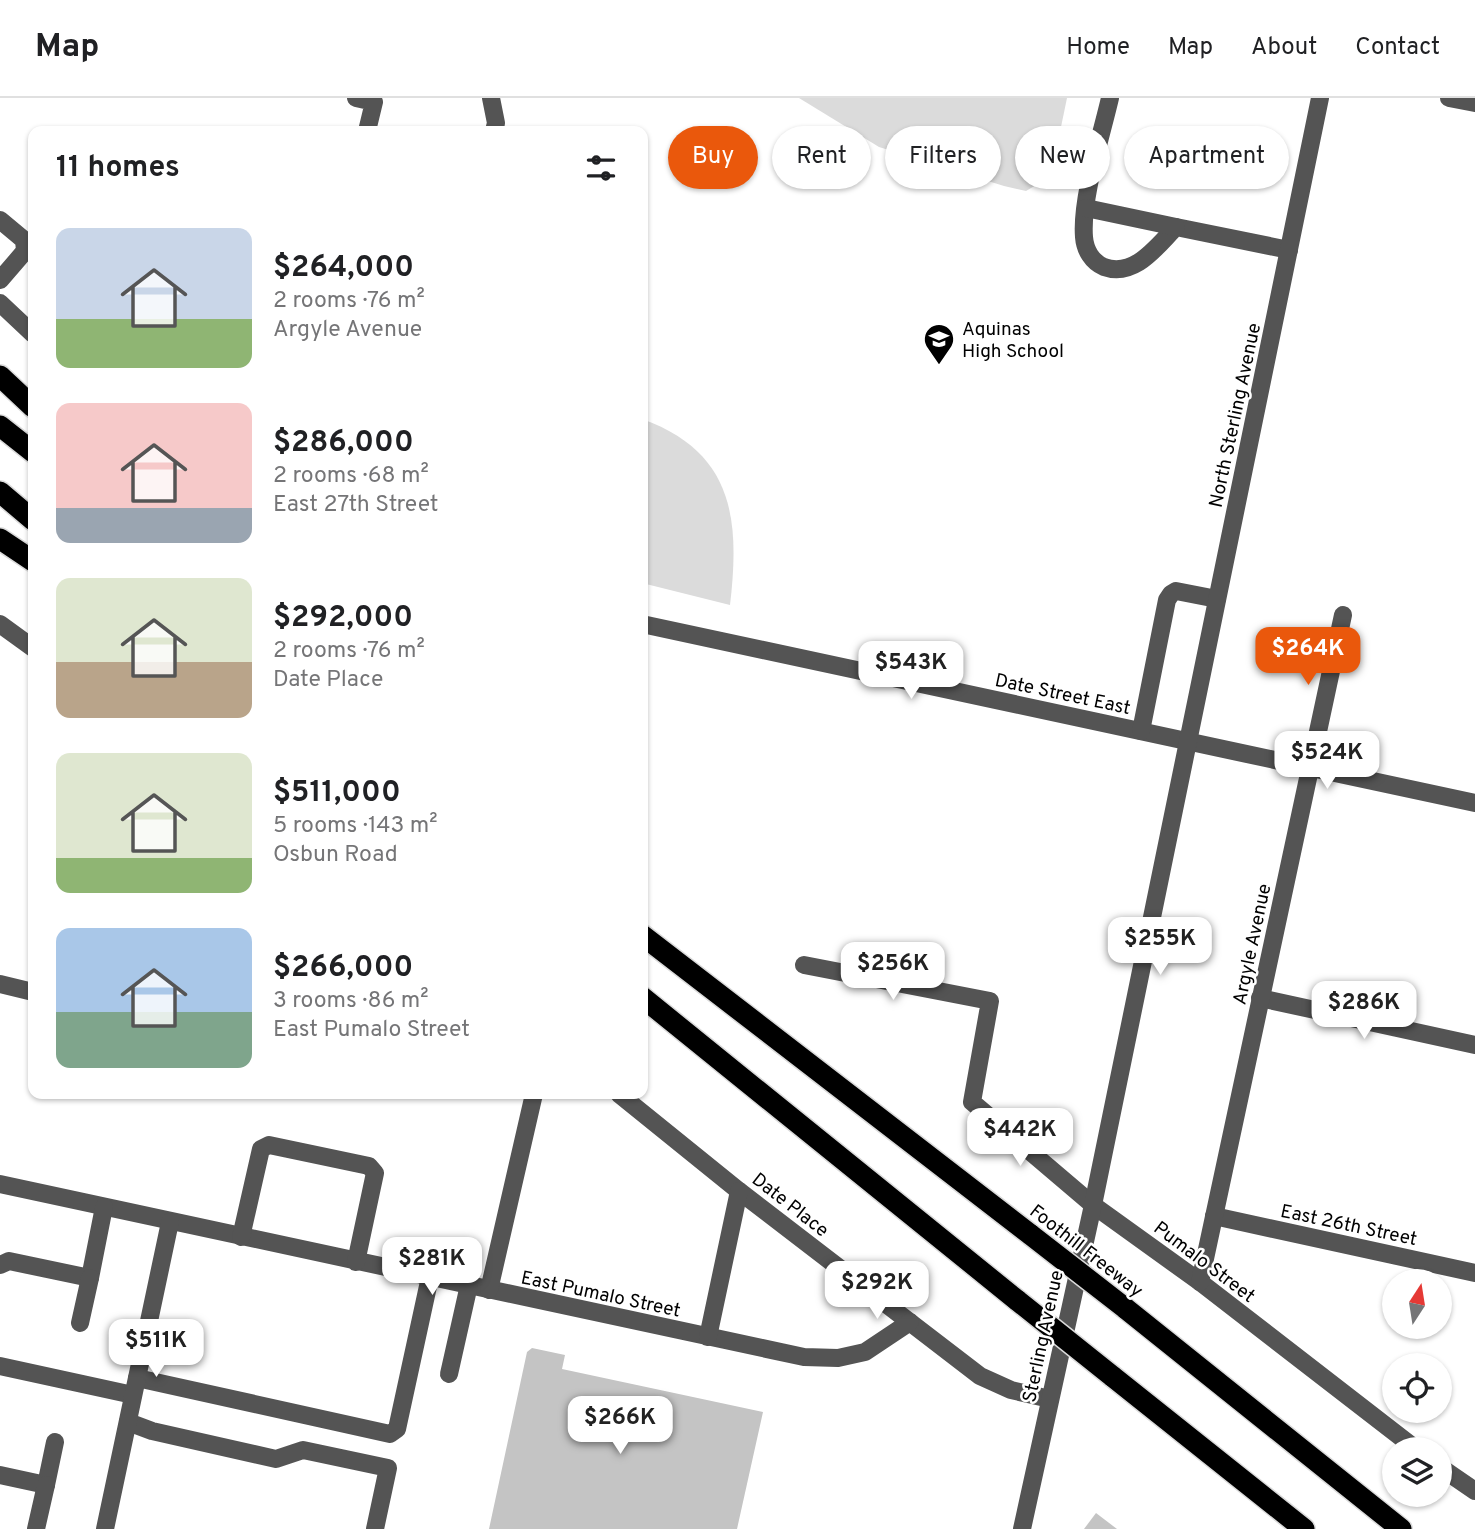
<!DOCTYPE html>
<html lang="en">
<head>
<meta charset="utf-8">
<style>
	:root { --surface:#fff; --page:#f2f2f2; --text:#202124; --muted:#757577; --line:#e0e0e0; --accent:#ea580c }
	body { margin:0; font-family:Overpass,sans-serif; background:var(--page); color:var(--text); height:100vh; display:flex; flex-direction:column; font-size:26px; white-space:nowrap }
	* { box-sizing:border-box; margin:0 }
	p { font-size:23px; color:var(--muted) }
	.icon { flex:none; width:38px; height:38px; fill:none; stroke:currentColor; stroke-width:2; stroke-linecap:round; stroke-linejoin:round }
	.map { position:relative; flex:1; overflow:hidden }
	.details { position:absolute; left:28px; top:28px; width:620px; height:973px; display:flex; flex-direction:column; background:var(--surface); border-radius:14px; box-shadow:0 2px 5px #0004 }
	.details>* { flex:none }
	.top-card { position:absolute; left:668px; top:28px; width:665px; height:63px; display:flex; gap:14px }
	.needle { width:46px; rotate:12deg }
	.buttons { position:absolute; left:1382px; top:1171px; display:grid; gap:14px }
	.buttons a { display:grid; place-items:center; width:70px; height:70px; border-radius:50%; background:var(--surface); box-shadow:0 2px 5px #0004; font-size:35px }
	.price { position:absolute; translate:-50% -60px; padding:0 16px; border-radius:14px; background:#fff; color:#222; font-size:23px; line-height:46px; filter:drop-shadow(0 2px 4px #0008) }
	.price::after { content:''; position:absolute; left:50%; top:42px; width:21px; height:16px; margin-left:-10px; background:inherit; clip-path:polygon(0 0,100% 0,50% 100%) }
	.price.current { background:var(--accent); color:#fff }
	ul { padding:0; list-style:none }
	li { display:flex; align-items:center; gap:21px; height:175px; padding:0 28px }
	li span { display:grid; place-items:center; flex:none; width:196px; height:140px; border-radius:14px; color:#555 }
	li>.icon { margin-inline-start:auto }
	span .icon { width:84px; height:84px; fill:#fffc; stroke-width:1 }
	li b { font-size:30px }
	h2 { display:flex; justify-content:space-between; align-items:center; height:84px; padding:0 28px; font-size:30px }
	.pill { padding:0 24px; border-radius:32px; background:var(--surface); box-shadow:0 2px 5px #0004; font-size:24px; line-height:63px }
	.pill.current { background:var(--accent); color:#fff }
	header { display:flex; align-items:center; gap:42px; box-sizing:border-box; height:98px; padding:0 35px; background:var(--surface); border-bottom:2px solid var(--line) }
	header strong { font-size:33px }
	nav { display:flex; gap:38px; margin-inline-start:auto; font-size:24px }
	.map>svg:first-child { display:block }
</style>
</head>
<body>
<header>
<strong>Map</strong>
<nav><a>Home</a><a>Map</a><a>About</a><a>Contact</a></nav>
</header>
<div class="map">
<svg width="1475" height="1431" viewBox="0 0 1475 1431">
	<rect width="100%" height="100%" fill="#fff"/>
	<g fill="#dbdbdb">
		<polygon points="799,0 1067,0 1056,53 1041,84 1026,93 1004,88 879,49"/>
		<path d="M642 321C734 354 740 422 730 507L642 485Z"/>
	</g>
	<g fill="#c4c4c4">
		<polygon points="532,1250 565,1257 562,1271 763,1314 737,1431 489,1431 527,1254"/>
		<polygon points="1096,1415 1117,1431 1084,1431"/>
	</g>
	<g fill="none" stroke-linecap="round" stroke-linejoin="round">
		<g stroke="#dbdbdb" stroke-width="24">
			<g id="highway">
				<polyline points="0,278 33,309"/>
				<polyline points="0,328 33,354"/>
				<polyline points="0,394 33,422"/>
				<polyline points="0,441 33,463"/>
				<polyline points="642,837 1031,1137"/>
				<polyline points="642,899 1018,1203"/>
				<polyline points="1125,1210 1401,1431"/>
				<polyline points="1112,1278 1304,1431"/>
			</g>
		</g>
		<g stroke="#545454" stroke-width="18">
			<polyline points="356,0 374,4 367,33"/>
			<polyline points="491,0 496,25 494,33"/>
			<path d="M1110 0C1101 39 1081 101 1084 139 1085 152 1092 164 1104 169 1135 180 1157 148 1176 129L1289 152"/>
			<polyline points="1449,0 1475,5"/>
			<polyline points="1086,110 1176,129"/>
			<polyline points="0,122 24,142 25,153 0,182"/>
			<polyline points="0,205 33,236"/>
			<polyline points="0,526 33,550"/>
			<polyline points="642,526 1475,705"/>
			<polyline points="1141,633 1167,502 1171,496 1176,493 1217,501"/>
			<polyline points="804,867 990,903 972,1004 1093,1107 1200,1184 1416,1351"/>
			<polyline points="0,886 33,894"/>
			<polyline points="1260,900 1475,947"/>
			<polyline points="619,996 739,1093 980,1278 1011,1292 1050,1301"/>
			<polyline points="0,1086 804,1259 838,1260 865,1254 910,1224"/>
			<polyline points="1214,1118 1475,1175"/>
			<polyline points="241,1139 261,1051 269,1047 369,1068 375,1075 356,1164"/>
			<polyline points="0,1167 9,1163 90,1180 104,1109"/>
			<polyline points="1200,1184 1343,517"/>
			<polyline points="489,1192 534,996"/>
			<polyline points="80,1225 90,1180"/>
			<polyline points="708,1239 739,1093"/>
			<polyline points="0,1268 133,1297"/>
			<polyline points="449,1276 469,1187"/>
			<polyline points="137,1280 390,1336 397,1331 430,1179"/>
			<polyline points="128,1324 152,1333 276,1361 303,1352 388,1370 375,1431"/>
			<polyline points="1440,1369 1475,1393"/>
			<polyline points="0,1377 46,1387 55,1344"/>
			<polyline points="36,1431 46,1387"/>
			<polyline points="105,1431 170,1124"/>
			<polyline points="1022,1431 1093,1107 1320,0"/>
		</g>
		<use href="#highway" stroke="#000" stroke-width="21"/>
		<g stroke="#dbdbdb" stroke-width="24" stroke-linecap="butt">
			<g id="highway-bridge">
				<polyline points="1031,1137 1125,1210"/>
				<polyline points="1018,1203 1112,1278"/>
			</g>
		</g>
		<use href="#highway-bridge" stroke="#000" stroke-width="21"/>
	</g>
	<defs>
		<g id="school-pin" transform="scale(1.575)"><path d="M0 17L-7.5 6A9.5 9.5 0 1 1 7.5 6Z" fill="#000" stroke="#fff"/><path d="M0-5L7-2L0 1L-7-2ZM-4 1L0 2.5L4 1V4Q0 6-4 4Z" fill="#fff"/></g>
	</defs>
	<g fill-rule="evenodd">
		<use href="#school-pin" x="939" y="241"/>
	</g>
	<g text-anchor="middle" stroke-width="5" stroke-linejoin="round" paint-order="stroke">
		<g font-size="19" fill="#000" stroke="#fff" text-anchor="start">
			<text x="962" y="237">Aquinas<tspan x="962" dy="22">High School</tspan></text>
		</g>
		<g font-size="19" fill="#000" stroke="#fff">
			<text transform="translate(1234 317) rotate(-78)" y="7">North Sterling Avenue</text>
			<text transform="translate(1063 595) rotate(12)" y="7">Date Street East</text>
			<text transform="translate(1251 846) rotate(-78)" y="7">Argyle Avenue</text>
			<text transform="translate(791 1106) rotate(38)" y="7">Date Place</text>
			<text transform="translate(1349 1126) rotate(12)" y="7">East 26th Street</text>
			<text transform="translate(1087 1152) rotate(38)" y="7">Foothill Freeway</text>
			<text transform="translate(1205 1163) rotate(37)" y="7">Pumalo Street</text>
			<text transform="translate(601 1195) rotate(12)" y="7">East Pumalo Street</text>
			<text transform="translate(1042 1238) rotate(-78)" y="7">Sterling Avenue</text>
		</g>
	</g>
</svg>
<div class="buttons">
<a><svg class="needle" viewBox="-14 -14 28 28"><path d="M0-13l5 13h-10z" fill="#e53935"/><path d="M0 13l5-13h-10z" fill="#757577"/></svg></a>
<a><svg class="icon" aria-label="locate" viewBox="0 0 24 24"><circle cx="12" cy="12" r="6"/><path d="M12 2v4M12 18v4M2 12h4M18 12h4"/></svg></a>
<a><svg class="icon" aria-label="layers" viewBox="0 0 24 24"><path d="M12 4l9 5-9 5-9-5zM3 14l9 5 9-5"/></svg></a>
</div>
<b class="price current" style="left:1308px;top:589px">$264K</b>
<b class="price" style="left:911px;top:603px">$543K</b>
<b class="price" style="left:1327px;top:693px">$524K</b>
<b class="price" style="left:1160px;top:879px">$255K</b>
<b class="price" style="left:893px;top:904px">$256K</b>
<b class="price" style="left:1364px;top:943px">$286K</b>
<b class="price" style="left:1020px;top:1070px">$442K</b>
<b class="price" style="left:432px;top:1199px">$281K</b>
<b class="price" style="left:877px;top:1223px">$292K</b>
<b class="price" style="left:156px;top:1281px">$511K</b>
<b class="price" style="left:620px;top:1358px">$266K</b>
<div class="top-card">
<a class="pill current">Buy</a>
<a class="pill">Rent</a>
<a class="pill">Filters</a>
<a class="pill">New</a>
<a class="pill">Apartment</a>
</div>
<section class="details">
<h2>11 homes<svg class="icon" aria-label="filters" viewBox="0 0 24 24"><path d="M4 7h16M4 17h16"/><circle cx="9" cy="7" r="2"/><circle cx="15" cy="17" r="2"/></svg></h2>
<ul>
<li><span style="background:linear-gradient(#c9d6e8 65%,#8fb573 0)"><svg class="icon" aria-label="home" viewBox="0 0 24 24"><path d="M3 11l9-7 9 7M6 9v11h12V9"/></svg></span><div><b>$264,000</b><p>2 rooms · 76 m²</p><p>Argyle Avenue</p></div></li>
<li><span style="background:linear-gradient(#f6c9c9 75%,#9aa5b1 0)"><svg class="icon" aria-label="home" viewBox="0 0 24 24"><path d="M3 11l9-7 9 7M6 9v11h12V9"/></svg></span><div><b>$286,000</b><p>2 rooms · 68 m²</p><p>East 27th Street</p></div></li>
<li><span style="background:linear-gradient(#dfe7d0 60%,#b9a48a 0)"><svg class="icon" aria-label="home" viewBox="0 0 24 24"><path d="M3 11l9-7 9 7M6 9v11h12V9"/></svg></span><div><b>$292,000</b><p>2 rooms · 76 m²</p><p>Date Place</p></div></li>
<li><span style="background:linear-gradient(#dfe7d0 75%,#8fb573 0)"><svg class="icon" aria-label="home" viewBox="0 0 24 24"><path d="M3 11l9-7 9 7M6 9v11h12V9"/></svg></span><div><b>$511,000</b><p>5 rooms · 143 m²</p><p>Osbun Road</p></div></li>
<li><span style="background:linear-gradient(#a9c7e8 60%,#7fa58c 0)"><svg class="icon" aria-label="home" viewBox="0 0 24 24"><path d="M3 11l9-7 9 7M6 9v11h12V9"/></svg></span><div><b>$266,000</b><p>3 rooms · 86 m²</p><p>East Pumalo Street</p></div></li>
</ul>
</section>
</div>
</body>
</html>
